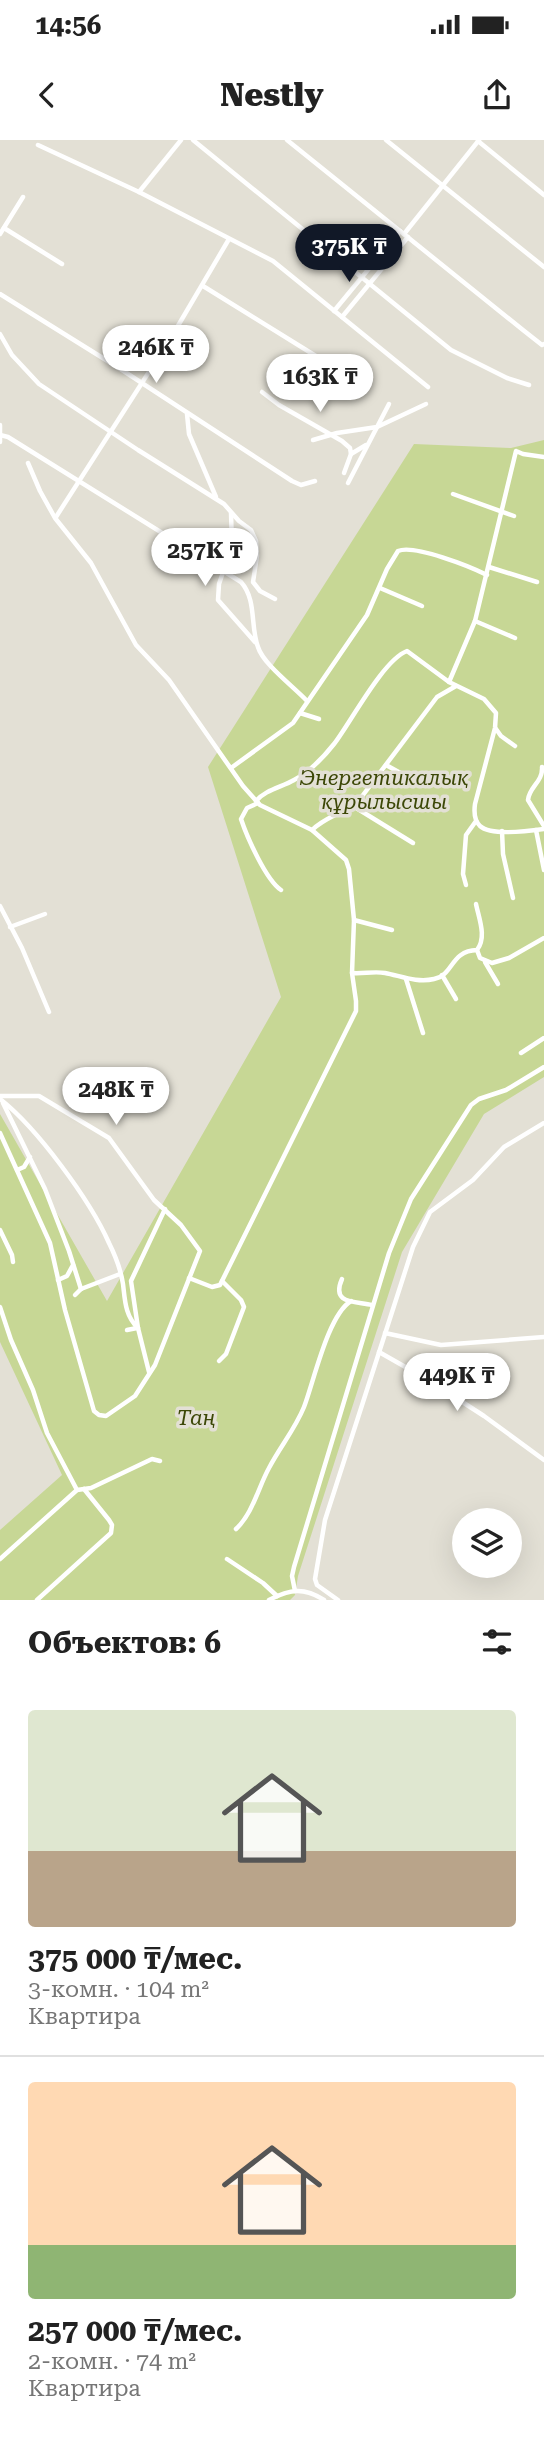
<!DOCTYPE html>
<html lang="ru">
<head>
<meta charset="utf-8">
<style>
	:root { --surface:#fff; --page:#f2f2f2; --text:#222; --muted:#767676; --line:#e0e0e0; --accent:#111827 }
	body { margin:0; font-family:"Roboto Serif",serif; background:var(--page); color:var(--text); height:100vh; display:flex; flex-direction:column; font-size:26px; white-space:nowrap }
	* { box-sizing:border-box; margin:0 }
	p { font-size:23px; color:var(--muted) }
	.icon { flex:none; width:38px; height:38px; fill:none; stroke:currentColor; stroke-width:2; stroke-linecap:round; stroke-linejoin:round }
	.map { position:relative; height:1460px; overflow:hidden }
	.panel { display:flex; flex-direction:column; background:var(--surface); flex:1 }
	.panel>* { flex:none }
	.tools { position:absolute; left:452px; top:1368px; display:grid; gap:14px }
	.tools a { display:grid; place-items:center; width:70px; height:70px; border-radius:50%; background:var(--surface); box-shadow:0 7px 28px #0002; font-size:35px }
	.price { position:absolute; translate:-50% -60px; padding:0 16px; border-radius:24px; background:#fff; color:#222; font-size:23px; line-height:46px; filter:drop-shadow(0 2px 4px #0008) }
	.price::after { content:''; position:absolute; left:50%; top:42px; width:21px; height:16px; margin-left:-10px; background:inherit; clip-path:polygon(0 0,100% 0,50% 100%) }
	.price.selected { background:var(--accent); color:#fff }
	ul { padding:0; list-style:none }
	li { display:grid; align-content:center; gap:14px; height:371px; padding:0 28px }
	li+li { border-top:2px solid var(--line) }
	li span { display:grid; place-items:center; height:217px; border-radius:7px; color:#555 }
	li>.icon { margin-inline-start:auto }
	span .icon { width:126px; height:126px; fill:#fffc; stroke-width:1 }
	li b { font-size:30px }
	h2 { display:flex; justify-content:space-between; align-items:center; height:84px; padding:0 28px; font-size:30px }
	.status { display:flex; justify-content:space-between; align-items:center; height:49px; padding:0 35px; background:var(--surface); direction:ltr }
	.status svg { height:19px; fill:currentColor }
	header { display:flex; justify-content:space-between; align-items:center; height:91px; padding:0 28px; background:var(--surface); font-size:32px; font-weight:800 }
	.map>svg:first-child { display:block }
</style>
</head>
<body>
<div class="status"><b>14:56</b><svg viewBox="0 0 49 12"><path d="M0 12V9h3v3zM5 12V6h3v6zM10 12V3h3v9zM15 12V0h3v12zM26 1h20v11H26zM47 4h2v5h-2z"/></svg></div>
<header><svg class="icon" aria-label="back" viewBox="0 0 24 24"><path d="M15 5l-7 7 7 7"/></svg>Nestly<svg class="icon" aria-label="share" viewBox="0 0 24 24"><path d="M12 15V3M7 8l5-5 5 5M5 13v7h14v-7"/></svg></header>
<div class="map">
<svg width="544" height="1460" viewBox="0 0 544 1460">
	<rect width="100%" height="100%" fill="#e3e0d5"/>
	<polygon fill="#c7d795" points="544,300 544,937 484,974 402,1112 298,1436 295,1455 290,1460 0,1460 0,1390 62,1335 0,1202 0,974 107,1161 281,857 208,627 414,304 511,308"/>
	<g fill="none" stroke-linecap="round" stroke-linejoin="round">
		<g stroke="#fff" stroke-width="4.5">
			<polyline points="193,0 451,210 507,238 529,245"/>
			<polyline points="287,0 523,190 542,205 544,204"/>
			<polyline points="386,0 544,127"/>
			<polyline points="478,1 544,55"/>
			<polyline points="38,5 139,52 273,121 428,247"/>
			<polyline points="139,52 181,0"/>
			<polyline points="4,88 62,124"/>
			<polyline points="0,94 23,57"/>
			<polyline points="404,94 479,0"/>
			<polyline points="203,146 332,226 349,240"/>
			<polyline points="0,154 122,230 292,341 301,345 315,341"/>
			<polyline points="334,171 400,91"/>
			<polyline points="342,177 408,97"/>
			<polyline points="0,194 12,215 39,244 138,310 224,364 239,381 251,390 256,401 257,416 253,442 260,451 275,459"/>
			<polyline points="262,252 279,265 342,301 350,308 351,314 366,305"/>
			<polyline points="187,274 189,294 216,357"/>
			<polyline points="0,285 0,302"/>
			<path d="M0 295 8 297 241 442C257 460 250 486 258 507 263 524 294 547 307 561"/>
			<polyline points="313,300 337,293 377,287 426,264"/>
			<polyline points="28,323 40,351 55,378 91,423 136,505 169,540 243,646 260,665 312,690 346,720 349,729 354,780 352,833 356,861 356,871 220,1145 212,1147 189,1138"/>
			<polyline points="344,333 351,314"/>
			<polyline points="348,343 389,264"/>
			<polyline points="453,354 514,376"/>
			<polyline points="231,373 232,406 219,444 218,460 255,502"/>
			<polyline points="56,377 172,196 229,99"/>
			<polyline points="489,427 537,442"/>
			<polyline points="380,448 422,466"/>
			<polyline points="475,481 515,498"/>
			<polyline points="449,542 475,481 516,311 523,314 544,317"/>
			<polyline points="300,573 319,579"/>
			<polyline points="496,589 501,596 515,606"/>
			<polyline points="386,625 404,635"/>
			<path d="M542 627C543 642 529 647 528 660L544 686"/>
			<path d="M231 628 293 583 367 475 387 429 398 411C414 404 471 427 487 435"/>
			<path d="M256 661C265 650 282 647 294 640 309 632 323 618 334 604 351 582 383 520 407 511L449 542 484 559 496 573 495 588 475 664C474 671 474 680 480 686 491 696 530 691 544 689"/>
			<path d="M258 663 247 668 241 679C247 697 266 740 281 750"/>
			<polyline points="353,666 413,703"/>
			<path d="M312 690C326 676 346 673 360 659L437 557 456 546"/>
			<polyline points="536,690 544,730"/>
			<polyline points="502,691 503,714 513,758"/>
			<polyline points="466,745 463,734 466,695 476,681"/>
			<polyline points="0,766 22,808 49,872"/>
			<polyline points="354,780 392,790"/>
			<polyline points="10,787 45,774"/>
			<polyline points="477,810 480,818 492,823 509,818 544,798"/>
			<polyline points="485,822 498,844"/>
			<path d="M352 833C363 834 374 831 385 833 401 836 417 843 434 839 454 835 450 811 477 810 487 797 479 779 476 764"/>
			<polyline points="442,835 456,859"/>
			<polyline points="406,839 423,893"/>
			<polyline points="521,913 544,898"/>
			<polyline points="0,956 39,956 109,998 154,1060 181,1085 200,1111 155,1225 135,1256 106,1276 99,1275 94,1271 65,1170 50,1103 0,993"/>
			<path d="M0 959C37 988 90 1060 109 1103 115 1115 121 1131 123 1144 125 1160 125 1176 138 1188"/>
			<polyline points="3,963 45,1049 69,1111 81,1149"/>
			<polyline points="17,1030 24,1027 30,1017"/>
			<polyline points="0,1090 12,1115 13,1122"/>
			<path d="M342 1139C331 1164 354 1161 372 1165"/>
			<polyline points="58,1140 67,1136 73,1125"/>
			<polyline points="75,1155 81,1149 120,1134"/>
			<polyline points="0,1167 11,1200 33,1250 47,1293 77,1350"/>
			<polyline points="127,1190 137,1188"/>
			<polyline points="385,1193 441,1205 544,1197"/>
			<polyline points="379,1212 430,1241 484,1276 544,1320"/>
			<polyline points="219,1221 226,1214 244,1167 241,1160 222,1141"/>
			<polyline points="149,1232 138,1188 131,1141 165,1069"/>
			<path d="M236 1389C253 1373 258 1348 269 1328 280 1307 295 1289 304 1267 314 1241 328 1175 351 1161"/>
			<polyline points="0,1419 77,1350 91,1348 152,1319 160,1321"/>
			<polyline points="227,1419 263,1443 277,1456"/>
			<polyline points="295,1451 292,1436 294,1427 389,1113 411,1059 471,965 479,959 506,950 544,927"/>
			<polyline points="37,1460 111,1393 112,1385 109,1380 84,1349"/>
			<path d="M269 1460C290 1449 304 1447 324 1460"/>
			<polyline points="338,1460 317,1445 315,1439 325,1380 413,1107 430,1072 473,1040 504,1007 544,983"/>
		</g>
	</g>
	<g text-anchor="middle" stroke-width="7" stroke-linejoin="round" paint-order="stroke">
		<g font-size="21" font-style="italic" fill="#3c4707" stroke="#e3e0d5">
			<text x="384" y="645">Энергетикалық<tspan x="384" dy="24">құрылысшы</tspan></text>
			<text x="196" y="1285">Таң</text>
		</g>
	</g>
</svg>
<div class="tools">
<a><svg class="icon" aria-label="layers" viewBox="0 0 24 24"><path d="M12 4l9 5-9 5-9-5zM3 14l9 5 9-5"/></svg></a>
</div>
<b class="price selected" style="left:349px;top:144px">375K ₸</b>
<b class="price" style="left:156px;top:245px">246K ₸</b>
<b class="price" style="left:320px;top:274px">163K ₸</b>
<b class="price" style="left:205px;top:448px">257K ₸</b>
<b class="price" style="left:116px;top:987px">248K ₸</b>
<b class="price" style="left:457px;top:1273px">449K ₸</b>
</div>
<section class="panel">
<h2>Объектов: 6<svg class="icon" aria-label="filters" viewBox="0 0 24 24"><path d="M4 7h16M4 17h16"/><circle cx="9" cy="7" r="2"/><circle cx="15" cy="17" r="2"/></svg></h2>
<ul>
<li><span style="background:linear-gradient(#dfe7d0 65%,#b9a48a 0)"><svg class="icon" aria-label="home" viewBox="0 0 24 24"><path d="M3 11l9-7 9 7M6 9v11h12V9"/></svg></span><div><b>375 000 ₸/мес.</b><p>3-комн. · 104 m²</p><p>Квартира</p></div></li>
<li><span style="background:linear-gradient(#ffd9b3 75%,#8fb573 0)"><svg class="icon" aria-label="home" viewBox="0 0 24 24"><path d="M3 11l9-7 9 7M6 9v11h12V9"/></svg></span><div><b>257 000 ₸/мес.</b><p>2-комн. · 74 m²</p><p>Квартира</p></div></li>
</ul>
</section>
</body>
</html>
